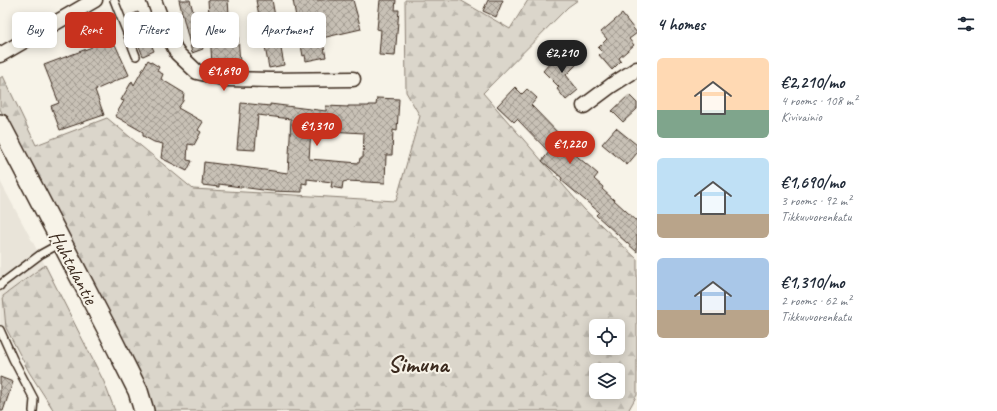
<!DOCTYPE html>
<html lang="en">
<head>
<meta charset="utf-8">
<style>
	:root { --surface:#fff; --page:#f6f6f7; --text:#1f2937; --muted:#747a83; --accent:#c8321e }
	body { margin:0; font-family:Caveat,sans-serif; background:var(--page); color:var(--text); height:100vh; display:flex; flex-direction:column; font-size:15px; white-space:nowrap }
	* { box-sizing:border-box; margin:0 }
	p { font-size:13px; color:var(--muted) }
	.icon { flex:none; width:22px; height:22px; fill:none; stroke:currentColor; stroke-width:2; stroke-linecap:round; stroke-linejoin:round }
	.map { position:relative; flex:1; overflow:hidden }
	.details { display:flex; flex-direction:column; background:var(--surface); width:360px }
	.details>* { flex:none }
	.guide { position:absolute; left:12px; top:12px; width:380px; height:36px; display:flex; gap:8px }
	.buttons { position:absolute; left:589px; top:319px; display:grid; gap:8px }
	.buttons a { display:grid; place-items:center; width:36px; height:36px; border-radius:6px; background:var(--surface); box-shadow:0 2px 10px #0003; font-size:20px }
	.price { position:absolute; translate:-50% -34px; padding:0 9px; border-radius:14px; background:var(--accent); color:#fff; font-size:13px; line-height:26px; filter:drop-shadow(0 1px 2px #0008) }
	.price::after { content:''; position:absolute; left:50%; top:24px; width:12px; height:9px; margin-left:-6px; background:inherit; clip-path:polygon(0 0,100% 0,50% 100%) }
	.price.selected { background:#222; color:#fff }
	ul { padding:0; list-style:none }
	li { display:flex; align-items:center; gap:12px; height:100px; padding:0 20px }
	li span { display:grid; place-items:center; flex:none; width:112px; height:80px; border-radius:6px; color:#555 }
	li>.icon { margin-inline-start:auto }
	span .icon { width:48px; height:48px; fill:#fffc; stroke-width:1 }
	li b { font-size:17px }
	h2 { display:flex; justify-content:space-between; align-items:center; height:48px; padding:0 20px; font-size:17px }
	.chip { padding:0 14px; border-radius:6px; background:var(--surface); box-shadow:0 2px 10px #0003; font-size:14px; line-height:36px }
	.chip.selected { background:var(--accent); color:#fff }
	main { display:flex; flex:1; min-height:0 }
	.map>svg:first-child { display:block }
</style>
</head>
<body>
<main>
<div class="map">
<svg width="637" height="411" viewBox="0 0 637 411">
	<defs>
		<pattern id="forest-firs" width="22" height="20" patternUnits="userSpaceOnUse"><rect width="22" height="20" fill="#dbd6cb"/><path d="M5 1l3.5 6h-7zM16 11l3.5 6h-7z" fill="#bdb8ae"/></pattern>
		<pattern id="building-cross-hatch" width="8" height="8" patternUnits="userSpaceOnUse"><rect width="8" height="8" fill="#c8c1b6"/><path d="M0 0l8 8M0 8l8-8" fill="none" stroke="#a49d93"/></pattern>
	</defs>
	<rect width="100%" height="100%" fill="#f7f3e8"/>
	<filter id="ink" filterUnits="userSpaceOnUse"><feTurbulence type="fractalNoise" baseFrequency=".025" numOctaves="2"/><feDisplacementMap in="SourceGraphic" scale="8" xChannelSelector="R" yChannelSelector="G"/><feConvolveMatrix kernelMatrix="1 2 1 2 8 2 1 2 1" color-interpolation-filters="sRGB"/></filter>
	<g filter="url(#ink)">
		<polygon fill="#e9e4d9" points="0,181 45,265 3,296 6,328 0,328"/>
		<g fill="url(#forest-firs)" stroke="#8b8074" fill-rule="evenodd">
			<path d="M405 0H460L510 29 528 0H578L568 7 483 93 584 209 637 259V395L628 411H154L139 370 98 296 0 109V78L3 76 36 145 107 118 193 189 396 201 420 116 406 92ZM596 326H618V348H596ZM596 370H618V392H596Z"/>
			<polygon points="45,265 104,382 115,411 54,411 29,372 6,328 3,296"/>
		</g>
		<g fill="url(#building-cross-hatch)" stroke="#3b2a1e" fill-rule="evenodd">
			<polygon points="179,0 190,0 203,49 192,53"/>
			<polygon points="208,0 228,0 230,29 233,29 233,37 238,36 240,63 212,65"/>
			<polygon points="256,0 272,0 284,65 269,68"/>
			<polygon points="293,0 353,0 361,29 322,38 326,57 306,61 305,55 303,56 300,40"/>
			<polygon points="380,0 396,0 395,10 399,10 395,56 379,55 381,30 377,29"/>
			<polygon points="488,0 503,0 496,17 483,11"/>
			<polygon points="138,12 154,51 143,56 127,17"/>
			<polygon points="622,14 637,33 629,39 634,45 619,58 621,61 612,70 599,55 602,52 598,48 607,39 601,32"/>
			<polygon points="108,29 129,75 95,90 104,115 60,130 51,106 59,103 44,65 92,47 88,37"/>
			<polygon points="562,49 577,64 566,75 578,90 566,100 557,89 559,87 543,71"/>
			<polygon points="148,60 159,67 157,71 163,74 161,79 184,93 183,101 178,108 203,122 198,130 201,132 194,145 188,144 187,160 192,161 187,171 161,158 163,144 154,142 143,136 143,132 115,116 124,101 121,100 132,81 134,85"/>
			<polygon points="515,87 522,94 527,89 537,98 531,105 562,137 563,136 576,147 572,152 598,174 594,179 603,187 602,189 637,221 637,252 596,215 599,212 561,180 562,178 542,161 549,152 517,119 514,122 497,106"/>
			<polygon points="629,95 637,103 637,109 623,122 612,111"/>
			<path d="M377 98 399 99 397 131 393 130 392 155H386L385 183 347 181 343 182 342 189 331 187 332 182 307 179V184L302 183V192L270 191 219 184V187L202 185 204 162 288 173 291 119 258 115 255 150 237 149 241 103 270 106V104L326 111V106L348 107V106H369V105H376ZM311 130 364 133 363 158H360L359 163 309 159Z"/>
			<polygon points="616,128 637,145 637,153 627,165 602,144"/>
			<polygon points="0,377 13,382 3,411 0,411"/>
		</g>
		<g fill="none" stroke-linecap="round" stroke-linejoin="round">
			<g stroke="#3b2a1e" stroke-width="10">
				<g id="service">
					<polyline points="114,0 136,56"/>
					<polyline points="0,286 1,284 41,254 61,243"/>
					<polyline points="0,330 13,359 34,399 33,411"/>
				</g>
			</g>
			<g stroke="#3b2a1e" stroke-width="17">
				<g id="minor">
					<polyline points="154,0 163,24 177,53 197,72 227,79 270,80 353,79"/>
					<polyline points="0,55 95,0"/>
					<polyline points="584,106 612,85 637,69"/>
				</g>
			</g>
			<g stroke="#3b2a1e" stroke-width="22">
				<polyline id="secondary" points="0,124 109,333 138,391 144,411"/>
			</g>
			<use href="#service" stroke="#f7f3e8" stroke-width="7"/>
			<use href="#minor" stroke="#f7f3e8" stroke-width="14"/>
			<use href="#secondary" stroke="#f7f3e8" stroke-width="19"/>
		</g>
	</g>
	<g text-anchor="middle" stroke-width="4" stroke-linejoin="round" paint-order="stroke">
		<g font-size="20" fill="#3b2a1e" stroke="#f7f3e8">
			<text transform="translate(74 267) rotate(62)" y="7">Huhtalantie</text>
		</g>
		<g font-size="24" font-weight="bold" fill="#3b2a1e" stroke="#f7f3e8">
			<text x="418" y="372">Simuna</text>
		</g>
	</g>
</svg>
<div class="buttons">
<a><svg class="icon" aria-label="locate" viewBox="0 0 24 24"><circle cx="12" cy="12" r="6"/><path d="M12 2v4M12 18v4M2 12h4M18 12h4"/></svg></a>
<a><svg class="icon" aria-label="layers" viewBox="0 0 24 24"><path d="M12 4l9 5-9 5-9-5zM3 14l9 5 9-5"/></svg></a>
</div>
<b class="price selected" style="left:562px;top:74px">€2,210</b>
<b class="price" style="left:224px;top:92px">€1,690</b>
<b class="price" style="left:317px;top:147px">€1,310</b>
<b class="price" style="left:570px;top:165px">€1,220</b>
<div class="guide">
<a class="chip">Buy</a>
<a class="chip selected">Rent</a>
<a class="chip">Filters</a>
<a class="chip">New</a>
<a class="chip">Apartment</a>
</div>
</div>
<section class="details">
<h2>4 homes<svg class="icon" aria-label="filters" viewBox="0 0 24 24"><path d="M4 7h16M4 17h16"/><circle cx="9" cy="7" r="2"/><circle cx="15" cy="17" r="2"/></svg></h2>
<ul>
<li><span style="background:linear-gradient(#ffd9b3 65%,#7fa58c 0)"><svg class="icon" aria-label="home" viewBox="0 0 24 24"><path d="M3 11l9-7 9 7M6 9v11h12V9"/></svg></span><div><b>€2,210/mo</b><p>4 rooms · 108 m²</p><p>Kivivainio</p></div></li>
<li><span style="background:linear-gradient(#bfe0f5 70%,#b9a48a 0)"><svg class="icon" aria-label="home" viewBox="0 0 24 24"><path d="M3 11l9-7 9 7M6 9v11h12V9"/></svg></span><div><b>€1,690/mo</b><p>3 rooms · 92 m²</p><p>Tikkuvuorenkatu</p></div></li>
<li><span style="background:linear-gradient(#a9c7e8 65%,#b9a48a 0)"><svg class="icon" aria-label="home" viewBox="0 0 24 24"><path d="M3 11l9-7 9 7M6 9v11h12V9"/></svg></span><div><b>€1,310/mo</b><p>2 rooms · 62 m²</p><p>Tikkuvuorenkatu</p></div></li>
</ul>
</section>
</main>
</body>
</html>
